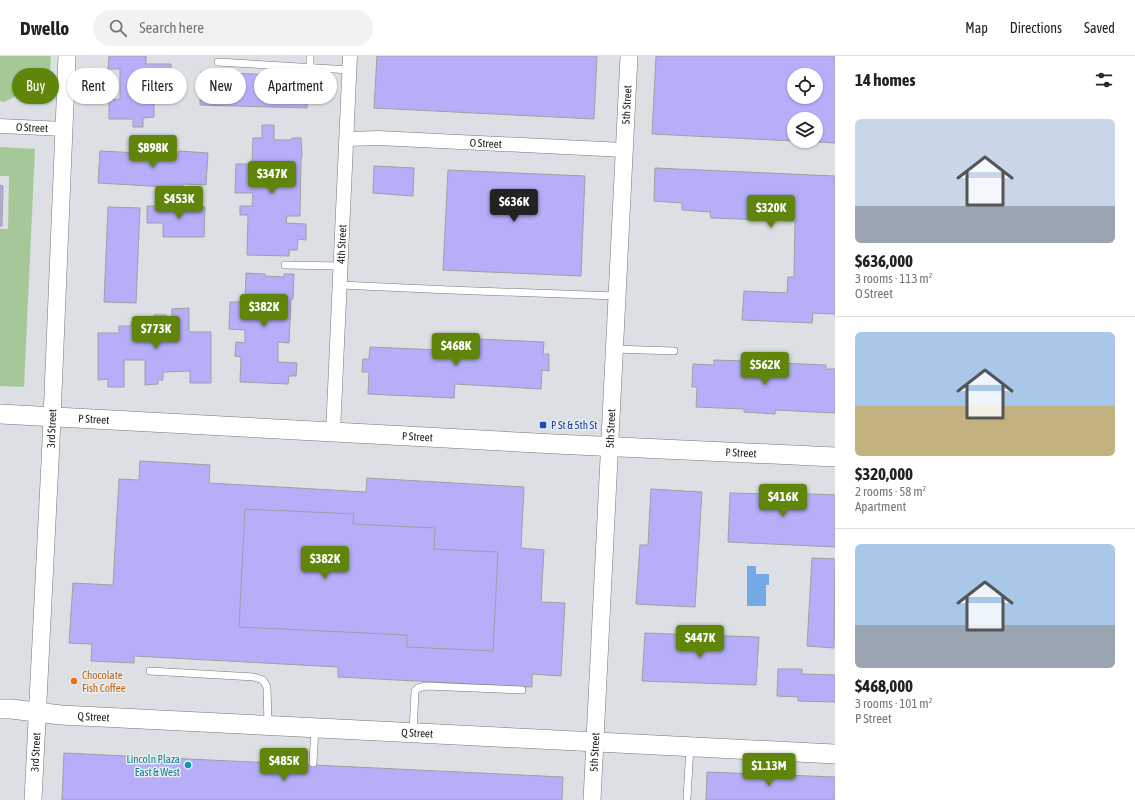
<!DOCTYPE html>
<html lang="en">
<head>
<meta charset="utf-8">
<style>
	:root { --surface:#fff; --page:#f2f2f2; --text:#222; --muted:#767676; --line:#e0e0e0; --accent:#5f860b }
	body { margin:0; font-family:"Asap Condensed",sans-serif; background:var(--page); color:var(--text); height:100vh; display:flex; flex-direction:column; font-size:15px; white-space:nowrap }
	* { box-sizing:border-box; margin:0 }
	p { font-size:13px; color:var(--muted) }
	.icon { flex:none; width:22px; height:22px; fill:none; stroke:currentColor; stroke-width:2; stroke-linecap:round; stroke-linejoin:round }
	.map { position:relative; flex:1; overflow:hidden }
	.panel { display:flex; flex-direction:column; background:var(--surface); width:300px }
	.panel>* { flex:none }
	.banner { position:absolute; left:12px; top:12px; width:380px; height:36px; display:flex; gap:8px }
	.controls { position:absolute; left:787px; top:12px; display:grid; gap:8px }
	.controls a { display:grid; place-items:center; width:36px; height:36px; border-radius:50%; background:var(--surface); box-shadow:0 1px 3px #0004; font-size:20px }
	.price { position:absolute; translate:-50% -34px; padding:0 9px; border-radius:4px; background:var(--accent); color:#fff; font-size:13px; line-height:26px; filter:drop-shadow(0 1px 2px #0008) }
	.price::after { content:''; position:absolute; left:50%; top:24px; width:12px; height:9px; margin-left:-6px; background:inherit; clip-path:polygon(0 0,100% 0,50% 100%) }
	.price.on { background:#222; color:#fff }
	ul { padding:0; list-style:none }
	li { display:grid; align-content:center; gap:8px; height:212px; padding:0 20px }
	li+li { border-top:1px solid var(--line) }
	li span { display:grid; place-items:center; height:124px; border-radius:6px; color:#555 }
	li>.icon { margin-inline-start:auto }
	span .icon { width:72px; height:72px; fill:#fffc; stroke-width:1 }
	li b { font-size:17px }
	h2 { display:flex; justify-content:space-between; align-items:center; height:48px; padding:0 20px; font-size:17px }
	.chip { padding:0 14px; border-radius:18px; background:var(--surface); box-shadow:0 1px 3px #0004; font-size:14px; line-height:36px }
	.chip.on { background:var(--accent); color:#fff }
	header { display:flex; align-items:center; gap:24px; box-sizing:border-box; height:56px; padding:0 20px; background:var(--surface); border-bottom:1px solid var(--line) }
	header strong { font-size:19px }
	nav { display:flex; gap:22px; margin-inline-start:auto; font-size:14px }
	.search { width:280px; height:36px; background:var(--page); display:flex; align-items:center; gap:10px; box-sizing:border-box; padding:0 14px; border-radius:22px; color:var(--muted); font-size:15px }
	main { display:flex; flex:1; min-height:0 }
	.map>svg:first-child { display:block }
</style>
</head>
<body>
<header>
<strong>Dwello</strong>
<div class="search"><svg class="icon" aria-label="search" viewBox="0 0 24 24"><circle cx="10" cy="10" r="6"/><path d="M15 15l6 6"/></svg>Search here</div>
<nav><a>Map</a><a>Directions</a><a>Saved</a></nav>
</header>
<main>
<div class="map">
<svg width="835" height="744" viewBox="0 0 835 744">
	<rect width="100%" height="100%" fill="#dcdfe3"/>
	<g fill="#a6c899">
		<polygon points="0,0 51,0 49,35 38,34 37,41 16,40 4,46 0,45"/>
		<polygon points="0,91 35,93 24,331 0,330 0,173 8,173 9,120 0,120"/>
	</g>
	<polygon fill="#72a8e4" points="747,510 756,510 756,518 769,518 769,529 766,529 766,550 747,550"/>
	<g fill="#b6aef8" stroke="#a09fa4" fill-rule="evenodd">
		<polygon points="109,0 146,0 146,8 171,8 171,27 178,26 178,33 173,33 173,39 154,39 154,61 143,62 143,71 133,71 133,63 109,63 109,44 120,43 120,13 108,13"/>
		<polygon points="377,0 597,0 594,63 374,52"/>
		<path d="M656 0H835V87L798 85H816V63H794V85L652 78ZM794 19H816V41H794Z"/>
		<polygon points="201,16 308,20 307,52 200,49"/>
		<polygon points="262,69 274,69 274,84 291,84 292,82 301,82 302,99 301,103 300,160 287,160 286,167 306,168 306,184 298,183 297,194 289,194 289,200 247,199 248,159 240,159 240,150 252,150 253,137 235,137 236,108 252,108 253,82 262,82"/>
		<polygon points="100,95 178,99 179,95 208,97 206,129 183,128 183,132 98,127"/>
		<polygon points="374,110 414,112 413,140 373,137"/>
		<polygon points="655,112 835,120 835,258 813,257 812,267 742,264 744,235 787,237 788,221 794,221 795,165 711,162 710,156 682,154 682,147 654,145"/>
		<polygon points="448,114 585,120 581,220 443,214"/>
		<polygon points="0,129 3,130 2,170 0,170"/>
		<polygon points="147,150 205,151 204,181 163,181 163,167 147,167"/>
		<polygon points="108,151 140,152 136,247 104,246"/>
		<polygon points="246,217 265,218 265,220 284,221 284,218 294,218 293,243 291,243 289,287 278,286 278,306 297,307 296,320 289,320 288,328 240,326 241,301 235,300 236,286 245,287 245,274 229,273 230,246 245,246"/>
		<polygon points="189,252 189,276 211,276 211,327 190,327 190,315 163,316 163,324 158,324 158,328 145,329 145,304 124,304 124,331 108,331 108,323 98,324 98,277 119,277 119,270 131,270 133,263 145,263 145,287 154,287 154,259 166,259 167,263 172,263 172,253"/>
		<polygon points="456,282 544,286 543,298 549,298 549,315 542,314 541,333 455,328 454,342 368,338 369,316 362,316 363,303 369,303 370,291 440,294 441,286 456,286"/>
		<polygon points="745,302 777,303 780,307 826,309 826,313 835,313 835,357 775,354 775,358 744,356 744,353 696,351 697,331 692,331 693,308 714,309 714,304 745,305"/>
		<polygon points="140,405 210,409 209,427 366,436 367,422 524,431 521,492 544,494 541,546 565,547 561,620 532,618 532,631 338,621 338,611 134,600 134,607 91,605 92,588 69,587 73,527 113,529 119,423 139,424"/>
		<polygon points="768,429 789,430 789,437 835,439 835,491 728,486 730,437 768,438"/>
		<polygon points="651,433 702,436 695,551 636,548 640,489 648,489"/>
		<polygon points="245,453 354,458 353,468 435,472 434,493 498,496 493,595 407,591 407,579 239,571"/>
		<polygon points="812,502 835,503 834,592 807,590"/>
		<polygon points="645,577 759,581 756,629 642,625"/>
		<polygon points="778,613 802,613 802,618 835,619 835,646 798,645 798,641 777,640"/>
		<polygon points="64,697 563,721 562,744 62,744"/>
		<polygon points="707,716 835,721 835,744 706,744"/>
	</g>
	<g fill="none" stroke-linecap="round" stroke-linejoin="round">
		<g stroke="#75777b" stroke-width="8">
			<g id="service">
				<polyline points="218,6 350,14"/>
				<polyline points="310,12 310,0"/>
				<polyline points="285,209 341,210"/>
				<polyline points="340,229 450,234 616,240"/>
				<polyline points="614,293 674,295"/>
				<polyline points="150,615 254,621 263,624 267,631 268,669"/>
				<polyline points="413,676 415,635 418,632 426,630 522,634"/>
				<polyline points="313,707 315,672"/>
				<polyline points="687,742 690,691"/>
			</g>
		</g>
		<g stroke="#75777b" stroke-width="15">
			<g id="minor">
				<path id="s1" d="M0 70 64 73"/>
				<path id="s2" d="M347 83 378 82 624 94"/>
				<path id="s3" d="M333 377 350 0"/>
			</g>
		</g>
		<g stroke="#75777b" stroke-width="18">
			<g id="tertiary">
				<path id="s4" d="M33 744 51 386 67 0"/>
				<path id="s5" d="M592 744 629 0"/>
			</g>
		</g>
		<g stroke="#75777b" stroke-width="20">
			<g id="secondary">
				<path id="s6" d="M0 358 555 388 835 401"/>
				<path id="s7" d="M0 653H11L61 659 835 698"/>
			</g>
		</g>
		<use href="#service" stroke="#fff" stroke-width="7"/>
		<use href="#minor" stroke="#fff" stroke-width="14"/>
		<use href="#tertiary" stroke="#fff" stroke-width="17"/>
		<use href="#secondary" stroke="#fff" stroke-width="19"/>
	</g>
	<rect fill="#1a4fb4" stroke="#eaedf1" stroke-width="1.5" x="539" y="365" width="8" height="8" rx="2"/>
	<circle fill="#e8710a" stroke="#eaedf1" stroke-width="1.5" cx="74" cy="625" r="4"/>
	<circle fill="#0f9aa8" stroke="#eaedf1" stroke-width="1.5" cx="188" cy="709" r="4"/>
	<g text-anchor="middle" stroke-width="3" stroke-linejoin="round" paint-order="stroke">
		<g font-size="11" fill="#171819" stroke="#eaedf1">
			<text dy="4" stroke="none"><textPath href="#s5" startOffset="696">5th Street</textPath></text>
			<text dy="4" stroke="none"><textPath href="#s1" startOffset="32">O Street</textPath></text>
			<text dy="4" stroke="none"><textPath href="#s2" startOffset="139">O Street</textPath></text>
			<text dy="4" stroke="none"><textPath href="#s3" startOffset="189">4th Street</textPath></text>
			<text dy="4" stroke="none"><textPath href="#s6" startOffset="94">P Street</textPath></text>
			<text dy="4" stroke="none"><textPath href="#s4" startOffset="372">3rd Street</textPath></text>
			<text dy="4" stroke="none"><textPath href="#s5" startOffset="372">5th Street</textPath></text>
			<text dy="4" stroke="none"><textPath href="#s6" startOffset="418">P Street</textPath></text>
			<text dy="4" stroke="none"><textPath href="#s6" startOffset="742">P Street</textPath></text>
			<text dy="4" stroke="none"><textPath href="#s7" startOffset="94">Q Street</textPath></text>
			<text dy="4" stroke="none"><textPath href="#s7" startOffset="418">Q Street</textPath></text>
			<text dy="4" stroke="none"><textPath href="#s4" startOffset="48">3rd Street</textPath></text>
			<text dy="4" stroke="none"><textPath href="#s5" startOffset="48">5th Street</textPath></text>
		</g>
		<g font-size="11" fill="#164399" stroke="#eaedf1" text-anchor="start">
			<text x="551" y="373">P St &amp; 5th St</text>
		</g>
		<g font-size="11" fill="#c56008" stroke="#eaedf1" text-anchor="start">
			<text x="82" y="623">Chocolate<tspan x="82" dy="13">Fish Coffee</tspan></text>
		</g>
		<g font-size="11" fill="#0d838f" stroke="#eaedf1" text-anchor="end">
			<text x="180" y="707">Lincoln Plaza<tspan x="180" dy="13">East &amp; West</tspan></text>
		</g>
	</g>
</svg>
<div class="controls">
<a><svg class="icon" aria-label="locate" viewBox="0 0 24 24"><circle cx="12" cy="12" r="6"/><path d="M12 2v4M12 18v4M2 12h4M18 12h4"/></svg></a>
<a><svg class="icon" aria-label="layers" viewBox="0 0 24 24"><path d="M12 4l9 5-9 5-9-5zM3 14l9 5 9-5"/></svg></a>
</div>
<b class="price" style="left:153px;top:113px">$898K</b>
<b class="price" style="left:272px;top:139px">$347K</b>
<b class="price" style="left:179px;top:164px">$453K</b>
<b class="price on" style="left:514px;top:167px">$636K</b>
<b class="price" style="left:771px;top:173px">$320K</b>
<b class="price" style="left:264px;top:272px">$382K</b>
<b class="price" style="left:156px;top:294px">$773K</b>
<b class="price" style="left:456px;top:311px">$468K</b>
<b class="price" style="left:765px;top:330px">$562K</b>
<b class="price" style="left:783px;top:462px">$416K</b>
<b class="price" style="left:325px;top:524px">$382K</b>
<b class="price" style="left:700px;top:603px">$447K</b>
<b class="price" style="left:284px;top:726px">$485K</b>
<b class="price" style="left:769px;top:731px">$1.13M</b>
<div class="banner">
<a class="chip on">Buy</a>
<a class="chip">Rent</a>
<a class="chip">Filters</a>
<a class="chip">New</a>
<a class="chip">Apartment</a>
</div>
</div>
<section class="panel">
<h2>14 homes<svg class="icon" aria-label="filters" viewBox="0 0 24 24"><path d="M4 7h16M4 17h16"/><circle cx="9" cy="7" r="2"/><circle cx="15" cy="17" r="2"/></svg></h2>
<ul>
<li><span style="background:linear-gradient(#c9d6e8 70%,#9aa5b1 0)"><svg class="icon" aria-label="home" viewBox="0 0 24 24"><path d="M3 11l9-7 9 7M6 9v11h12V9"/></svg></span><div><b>$636,000</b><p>3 rooms · 113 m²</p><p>O Street</p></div></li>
<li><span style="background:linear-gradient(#a9c7e8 60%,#c2b280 0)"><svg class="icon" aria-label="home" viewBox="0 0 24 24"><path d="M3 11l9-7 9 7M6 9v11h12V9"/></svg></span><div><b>$320,000</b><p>2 rooms · 58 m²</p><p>Apartment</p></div></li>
<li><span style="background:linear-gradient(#a9c7e8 65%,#9aa5b1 0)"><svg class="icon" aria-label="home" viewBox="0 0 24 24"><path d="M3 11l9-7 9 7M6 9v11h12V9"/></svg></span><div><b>$468,000</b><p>3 rooms · 101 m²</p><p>P Street</p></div></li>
</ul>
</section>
</main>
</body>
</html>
